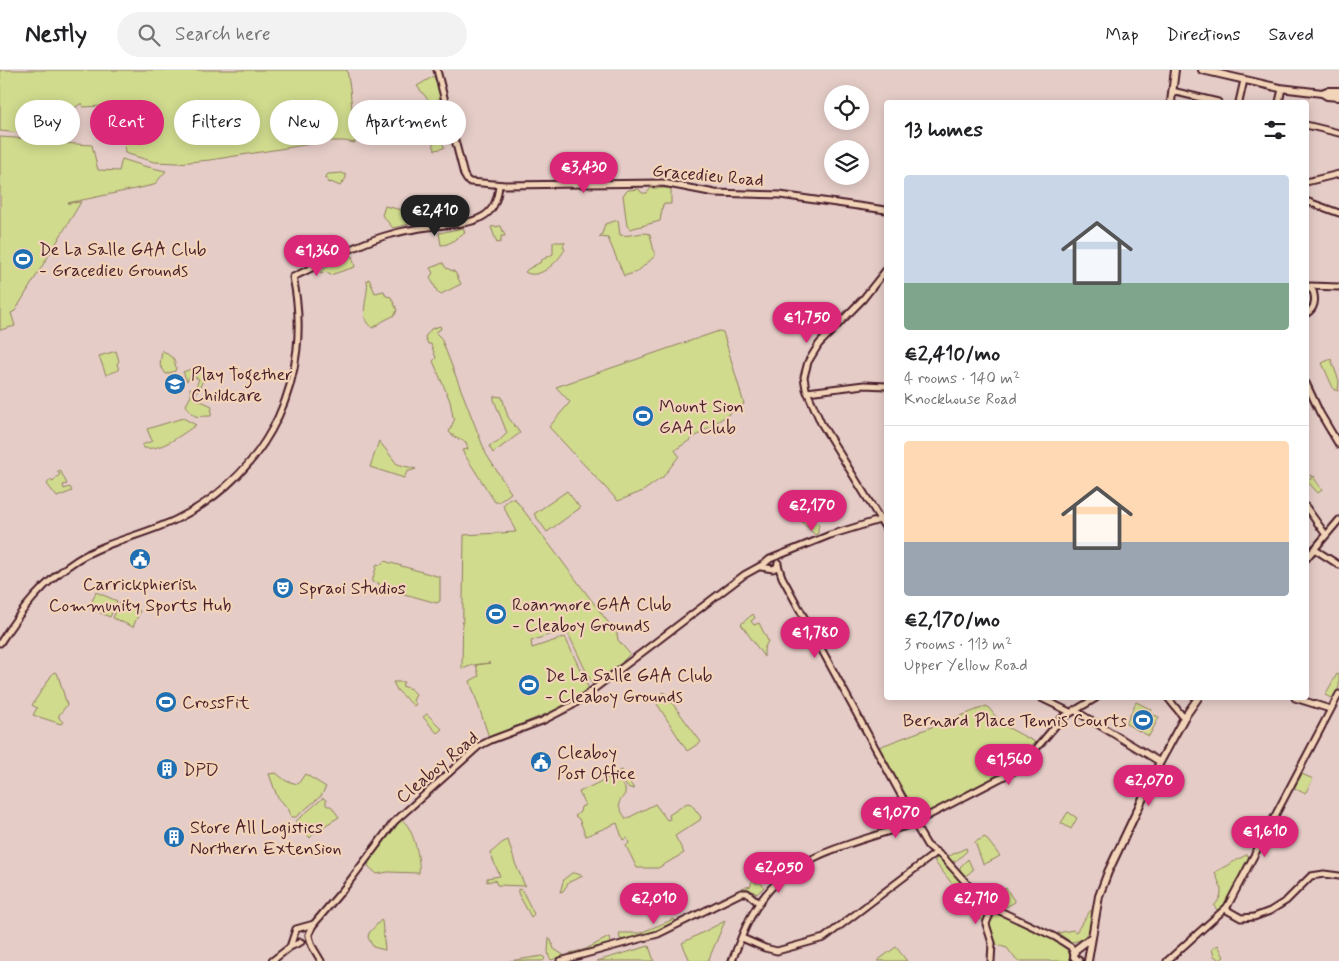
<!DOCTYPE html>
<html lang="en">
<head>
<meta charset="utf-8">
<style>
	:root { --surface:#fff; --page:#f2f2f2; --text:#202124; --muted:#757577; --line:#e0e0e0; --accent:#db2777 }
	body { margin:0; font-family:Mynerve,sans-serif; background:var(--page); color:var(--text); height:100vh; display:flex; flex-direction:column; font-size:19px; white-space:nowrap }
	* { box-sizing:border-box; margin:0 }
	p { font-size:16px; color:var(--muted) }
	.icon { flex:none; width:28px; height:28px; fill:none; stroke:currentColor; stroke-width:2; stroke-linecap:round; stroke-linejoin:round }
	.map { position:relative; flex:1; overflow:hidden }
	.details { position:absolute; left:884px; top:30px; width:425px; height:600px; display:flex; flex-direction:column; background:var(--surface); border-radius:5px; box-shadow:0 2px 12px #0003 }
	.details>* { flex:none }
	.top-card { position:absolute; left:15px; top:30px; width:475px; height:45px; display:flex; gap:10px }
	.fabs { position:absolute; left:824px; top:15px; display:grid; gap:10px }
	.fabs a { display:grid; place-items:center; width:45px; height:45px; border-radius:50%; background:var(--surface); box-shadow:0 2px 12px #0003; font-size:25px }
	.price { position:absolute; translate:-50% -42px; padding:0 11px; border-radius:18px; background:var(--accent); color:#fff; font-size:16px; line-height:32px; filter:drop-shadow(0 1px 2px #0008) }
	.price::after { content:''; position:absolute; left:50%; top:30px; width:15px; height:11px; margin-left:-8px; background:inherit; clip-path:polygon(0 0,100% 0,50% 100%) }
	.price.current { background:#222; color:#fff }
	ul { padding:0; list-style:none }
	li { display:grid; align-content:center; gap:10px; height:265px; padding:0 20px }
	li+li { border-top:1px solid var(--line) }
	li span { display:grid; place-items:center; height:155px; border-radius:5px; color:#555 }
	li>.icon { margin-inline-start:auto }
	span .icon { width:90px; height:90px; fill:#fffc; stroke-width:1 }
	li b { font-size:21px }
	h2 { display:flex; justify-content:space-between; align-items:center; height:60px; padding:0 20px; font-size:21px }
	.pill { padding:0 18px; border-radius:22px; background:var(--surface); box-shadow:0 2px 12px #0003; font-size:18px; line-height:45px }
	.pill.current { background:var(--accent); color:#fff }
	header { display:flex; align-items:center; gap:30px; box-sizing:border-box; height:70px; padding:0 25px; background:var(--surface); border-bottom:1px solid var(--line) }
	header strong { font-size:24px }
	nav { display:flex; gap:28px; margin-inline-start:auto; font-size:18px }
	.search { width:350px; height:45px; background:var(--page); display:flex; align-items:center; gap:12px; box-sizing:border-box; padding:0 18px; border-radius:28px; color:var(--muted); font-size:19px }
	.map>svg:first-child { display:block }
</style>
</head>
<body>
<header>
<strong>Nestly</strong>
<div class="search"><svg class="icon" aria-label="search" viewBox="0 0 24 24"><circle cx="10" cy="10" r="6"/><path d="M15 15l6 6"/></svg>Search here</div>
<nav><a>Map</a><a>Directions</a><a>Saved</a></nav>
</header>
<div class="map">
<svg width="1339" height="891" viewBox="0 0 1339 891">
	<rect width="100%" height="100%" fill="#e5ccc7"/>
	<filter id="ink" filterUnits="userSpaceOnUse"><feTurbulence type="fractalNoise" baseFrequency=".02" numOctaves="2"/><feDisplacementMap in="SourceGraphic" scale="10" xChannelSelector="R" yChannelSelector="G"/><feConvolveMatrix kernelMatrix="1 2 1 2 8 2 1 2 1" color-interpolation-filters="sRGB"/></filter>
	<g filter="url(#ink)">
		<g fill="#d0db8e" stroke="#8d7d5c">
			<polygon points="0,0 347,0 350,18 355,73 344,71 330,71 210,90 178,93 154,92 125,83 121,35 83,37 82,33 57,49 62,67 0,61"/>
			<polygon points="434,6 441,28 433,32 429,31 417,16"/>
			<polygon points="436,39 444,40 452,71 449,70 446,57 435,44"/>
			<polygon points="429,43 442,58 445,71 443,74 444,78 435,80 433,74 434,59"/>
			<polygon points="0,67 45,70 46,72 92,75 98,100 119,101 122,89 144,96 166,101 154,115 68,133 81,132 15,241 11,243 15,256 0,260"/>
			<polygon points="342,103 346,105 346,108 340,116 331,112 330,113 327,112 328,110 324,108 328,104"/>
			<polygon points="651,118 671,118 671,134 663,134 660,151 630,159 627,156 623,125 628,120 639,119 642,123 647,123"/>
			<polygon points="385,136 406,141 409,154 393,158 382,145"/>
			<path d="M618 150 620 165C631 167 641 161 650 164L655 186 637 202 624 206 608 168 599 167 602 164 605 154Z"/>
			<polygon points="501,156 505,166 501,166 501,172 497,173 491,157"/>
			<path d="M463 158 465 163C457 166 452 175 441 175L439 163Z"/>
			<path d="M553 172H565L563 177 565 179C559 191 539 211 525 202L528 199 541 192 540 191 553 184Z"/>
			<polygon points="352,186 355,197 330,205 326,202 321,204 320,203 322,200"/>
			<polygon points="443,193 446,198 455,202 461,214 441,224 438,223 430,207 433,203 430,198"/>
			<path d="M369 209 375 223 384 221 386 226 391 227 397 240 395 245 383 251 373 258C356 250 370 224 367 210Z"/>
			<polygon points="440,256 441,259 435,262 441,268 486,384 511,423 499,432 495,432 463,382 462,380 468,379 466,372 456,368 449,362 455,348 453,347 450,331 433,291 436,288 431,274 428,274 425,267 431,259"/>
			<polygon points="719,261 723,262 744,334 675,380 679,386 663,407 643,421 618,431 549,357 570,332 556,317"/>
			<polygon points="162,280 174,289 176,298 175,301 166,304 160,295"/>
			<polygon points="116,281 119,291 117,294 119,300 106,305 99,286"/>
			<polygon points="1331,289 1339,311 1338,321 1336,320 1334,320 1322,293"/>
			<polygon points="199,296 205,306 198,321 195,319 199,309 191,305 187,311 183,302"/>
			<path d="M190 318 197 321 194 328 212 336 211 346C195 346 195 350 186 335L191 326Z"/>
			<polygon points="494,326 502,327 508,347 520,363 493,383 489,376 498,372 507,363 494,330"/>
			<path d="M183 348 196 355C182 364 162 381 144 378L142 375 152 371 147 359Z"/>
			<polygon points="379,371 397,394 416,399 407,402 404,408 370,397"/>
			<polygon points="60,400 67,414 63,415 64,419 70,417 72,421 57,427 47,414 50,410 53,412 60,404 57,402"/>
			<polygon points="1310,405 1315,407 1314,408 1322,420 1318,423 1307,411 1312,408"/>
			<polygon points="567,421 580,438 547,462 534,444"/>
			<polygon points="510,429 515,429 617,564 618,570 630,584 623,591 622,595 593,616 566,559 531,571 532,578 565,567 589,619 561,638 489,667 470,611 479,606 476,595 490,593 473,595 462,599 464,465 516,462 503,435"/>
			<polygon points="810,433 813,434 814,437 811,438 812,443 816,442 816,446 813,448 815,454 818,453 819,456 818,458 818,463 815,465 797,447 800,443 804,444 809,439 807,436"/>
			<polygon points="384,491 440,507 440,531 437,533 379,517 379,513 372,512 377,494 380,495"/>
			<polygon points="96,522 117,531 110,547 89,538"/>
			<polygon points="120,532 140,541 133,557 113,548"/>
			<polygon points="753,544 755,548 751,551 754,555 759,553 768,571 764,579 764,587 741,554"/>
			<polygon points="55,602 58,605 67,635 59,645 59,648 63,652 61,654 33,645 37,638 32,635 53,603"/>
			<polygon points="1337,604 1339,605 1339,617 1333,629 1325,625"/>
			<polygon points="393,612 404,612 402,616 411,619 416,624 413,631 416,634 414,636 397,620"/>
			<polygon points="664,622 701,672 687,681 654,629"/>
			<polygon points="1136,632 1152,640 1151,644 1159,647 1149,666 1126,654"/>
			<polygon points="987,636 1003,655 1035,672 1019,688 1012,699 922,746 914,739 879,677"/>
			<polygon points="427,644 442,659 437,663 423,647"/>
			<polygon points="622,700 634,719 627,717 617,702"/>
			<polygon points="276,703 286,711 298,714 305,704 326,717 321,726 296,747 291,747 289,740 277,726 269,704"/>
			<polygon points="1302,704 1313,709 1306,722 1304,723 1294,718"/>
			<path d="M610 707C615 710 628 715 625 723 624 727 619 730 619 734 619 739 624 745 626 749L655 734 667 750 670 749 669 745 687 733 691 734 701 747 700 750 675 766 684 783 658 798H637L626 776 629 773 627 768 623 770 617 753 586 766 579 749 575 746 580 742 581 737 585 735 579 722Z"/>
			<polygon points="323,728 326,730 326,735 328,736 331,736 339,747 316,761 310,768 295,752"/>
			<polygon points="1068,742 1077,748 1071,759 1061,753"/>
			<path d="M401 750C413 754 421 792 419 803L388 802 377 804 368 796 369 792Z"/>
			<polygon points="985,767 1000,786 985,794 983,794 975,772"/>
			<path d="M508 770 515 793 525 816 497 815 495 810 487 812V808L500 806 490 783C496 779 501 772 508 770Z"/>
			<polygon points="966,778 967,781 956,791 952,792 947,787"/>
			<path d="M1246 785H1248L1249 789 1224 835 1217 840 1214 836C1226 822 1220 817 1215 802Z"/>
			<path d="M939 786 985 837C986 842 987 847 983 850L980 849 935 792V790Z"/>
			<polygon points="968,789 973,800 964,807 960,802 960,797"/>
			<polygon points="572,803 575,803 583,806 569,812 563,821 560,822 564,809"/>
			<polygon points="753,810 755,813 761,813 764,817 757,824 749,819 742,818 751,816 751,813"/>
			<polygon points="1006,818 1015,832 1006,837 997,824"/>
			<polygon points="518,819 522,820 534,844 531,847 518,823"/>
			<path d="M1093 840C1091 855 1089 871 1071 872L1058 863 1073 860 1076 862 1090 841Z"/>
			<path d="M996 844C1012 851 1062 869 1069 883 1070 886 1070 888 1071 891H1017L1007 878 997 875 989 855Z"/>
			<polygon points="674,849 676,852 656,861 624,870 620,869 619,863 640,863"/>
			<polygon points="381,850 382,851 385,880 373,877 368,867 369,863"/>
			<polygon points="725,851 708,891 690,891 682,873"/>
			<polygon points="609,867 610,873 609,875 570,885 570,883 586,879"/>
			<path d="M549 868H550L554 879 565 886 551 890C546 884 549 876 549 868Z"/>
			<polygon points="1218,875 1224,887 1220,890 1214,886 1212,879"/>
			<polygon points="649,876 654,891 597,891"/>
			<polygon points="896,877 907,891 877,891"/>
			<polygon points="543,886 545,889 543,891 509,891"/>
		</g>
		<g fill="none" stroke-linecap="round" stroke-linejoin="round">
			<g stroke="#4a1f2b" stroke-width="9">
				<g id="tertiary">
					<polyline points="437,0 464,105 467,110 470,112 505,115 663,113 715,123 780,125 886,140"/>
					<polyline points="1172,21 1218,32"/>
					<polyline points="1239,32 1244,10"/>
					<polyline points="1279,32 1282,19"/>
					<polyline points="1306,55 1339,63"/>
					<polyline points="1306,112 1339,104"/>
					<polyline points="1306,131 1339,143"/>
					<polyline points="886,200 863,229 819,274 808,292 804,307 806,319 821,353 886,459"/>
					<polyline points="1310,216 1339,217"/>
					<path d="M1306 244C1315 239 1316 230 1313 221L1306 216"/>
					<polyline points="1306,313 1320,343 1339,375"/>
					<polyline points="807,322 864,315 886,316"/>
					<polyline points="1306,437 1326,465"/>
					<polyline points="1314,479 1339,495"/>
					<polyline points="1306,489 1339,450"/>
					<polyline points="778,495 782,507 913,747"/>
					<polyline points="761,497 773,499 777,497 778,493"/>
					<path d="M0 573C21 540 44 511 77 490 109 470 146 465 179 448 270 402 314 306 293 207 326 192 357 173 392 164 409 159 427 157 445 155 457 154 471 153 482 147 494 141 498 127 499 115"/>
					<polyline points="1041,628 1070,642"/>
					<polyline points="1168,628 1184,648"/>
					<polyline points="1295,628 1330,639"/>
					<polyline points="1074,640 1160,692"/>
					<polyline points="920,750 1016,700 1030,686 1062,648 1096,628"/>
					<polyline points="917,758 927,775 944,788 985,834 1055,867 1071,877 1074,884"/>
					<polyline points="1225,839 1241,848 1254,847 1270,841 1286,831 1311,806 1324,804 1339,806"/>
					<polyline points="309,864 313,855 346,816 394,752 479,676 491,670 542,651 573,635 744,505 764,494 770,489 830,465 886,448"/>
					<polyline points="309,866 312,876 321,891"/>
					<polyline points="742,868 765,878 777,881 824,868 937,782"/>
					<polyline points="290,877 296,859 314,854"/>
					<polyline points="272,891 290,877 301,872"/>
					<polyline points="560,891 658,864 741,823 747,823 759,833"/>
					<path d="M732 891C740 871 747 850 760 832 792 784 858 772 909 755"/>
					<polyline points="991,891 992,873 986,854 992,838"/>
					<polyline points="1167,891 1227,837 1339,624"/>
				</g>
			</g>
			<g stroke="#4a1f2b" stroke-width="10">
				<g id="secondary">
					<polyline points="1202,0 1280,18 1322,23 1327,26 1339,27"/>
					<polyline points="1322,23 1327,21 1339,21"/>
					<polyline points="1171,32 1175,0"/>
					<polyline points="1079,891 1074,887 1075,880 1092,867"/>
					<polyline points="1088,891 1099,826 1108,802 1160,692 1184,648 1198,628"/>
				</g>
			</g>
			<use href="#tertiary" stroke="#f2d4b8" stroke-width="5"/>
			<use href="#secondary" stroke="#f2d4b8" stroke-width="6"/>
		</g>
	</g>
	<defs>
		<g id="stadium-disc" transform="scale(1.125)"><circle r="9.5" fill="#1f6fb2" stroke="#f2d4b8"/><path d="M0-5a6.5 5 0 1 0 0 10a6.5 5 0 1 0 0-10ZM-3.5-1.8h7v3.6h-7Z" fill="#fff"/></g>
		<g id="school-disc" transform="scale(1.125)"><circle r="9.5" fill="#1f6fb2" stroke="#f2d4b8"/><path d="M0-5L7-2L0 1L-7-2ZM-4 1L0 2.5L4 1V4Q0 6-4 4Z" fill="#fff"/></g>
		<g id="civic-disc" transform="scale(1.125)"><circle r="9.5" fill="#1f6fb2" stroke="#f2d4b8"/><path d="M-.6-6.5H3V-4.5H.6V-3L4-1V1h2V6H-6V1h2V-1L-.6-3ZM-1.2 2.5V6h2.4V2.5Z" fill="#fff"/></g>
		<g id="theatre-disc" transform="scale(1.125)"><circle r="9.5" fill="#1f6fb2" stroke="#f2d4b8"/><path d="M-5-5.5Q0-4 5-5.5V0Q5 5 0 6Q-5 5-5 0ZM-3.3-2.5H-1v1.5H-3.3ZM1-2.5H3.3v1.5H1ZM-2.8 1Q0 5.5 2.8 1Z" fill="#fff"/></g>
		<g id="building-disc" transform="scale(1.125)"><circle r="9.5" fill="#1f6fb2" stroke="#f2d4b8"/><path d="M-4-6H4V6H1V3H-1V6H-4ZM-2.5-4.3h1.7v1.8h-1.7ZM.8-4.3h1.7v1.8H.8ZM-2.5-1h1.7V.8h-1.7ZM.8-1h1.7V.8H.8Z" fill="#fff"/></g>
	</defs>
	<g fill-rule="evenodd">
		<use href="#stadium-disc" x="23" y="189"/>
		<use href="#school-disc" x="175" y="314"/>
		<use href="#stadium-disc" x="643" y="346"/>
		<use href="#civic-disc" x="140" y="489"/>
		<use href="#theatre-disc" x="283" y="518"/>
		<use href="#stadium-disc" x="496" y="544"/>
		<use href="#stadium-disc" x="529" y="615"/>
		<use href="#stadium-disc" x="166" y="632"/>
		<use href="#stadium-disc" x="1143" y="650"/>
		<use href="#civic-disc" x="541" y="692"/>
		<use href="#building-disc" x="167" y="699"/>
		<use href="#building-disc" x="174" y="767"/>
	</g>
	<g text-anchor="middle" stroke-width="4.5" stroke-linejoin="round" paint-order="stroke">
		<g font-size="18" fill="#4a1f2b" stroke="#f2d4b8">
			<text transform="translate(708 105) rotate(5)" y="6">Gracedieu Road</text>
			<text transform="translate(437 697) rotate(-40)" y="6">Cleaboy Road</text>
		</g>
		<g font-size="18" fill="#4a1f2b" stroke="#f2d4b8" text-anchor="start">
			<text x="39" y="185">De La Salle GAA Club<tspan x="39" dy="21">- Gracedieu Grounds</tspan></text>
			<text x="191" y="310">Play Together<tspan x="191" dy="21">Childcare</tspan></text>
			<text x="659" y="342">Mount Sion<tspan x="659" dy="21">GAA Club</tspan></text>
			<text x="140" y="520" text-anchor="middle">Carrickphierish<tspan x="140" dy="21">Community Sports Hub</tspan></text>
			<text x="299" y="524">Spraoi Studios</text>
			<text x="512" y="540">Roanmore GAA Club<tspan x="512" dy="21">- Cleaboy Grounds</tspan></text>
			<text x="545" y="611">De La Salle GAA Club<tspan x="545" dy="21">- Cleaboy Grounds</tspan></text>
			<text x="182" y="638">CrossFit</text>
			<text x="1127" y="656" text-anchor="end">Bernard Place Tennis Courts</text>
			<text x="557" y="688">Cleaboy<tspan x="557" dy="21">Post Office</tspan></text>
			<text x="183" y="705">DPD</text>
			<text x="190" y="763">Store All Logistics<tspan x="190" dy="21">Northern Extension</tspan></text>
		</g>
	</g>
</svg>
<div class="fabs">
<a><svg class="icon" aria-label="locate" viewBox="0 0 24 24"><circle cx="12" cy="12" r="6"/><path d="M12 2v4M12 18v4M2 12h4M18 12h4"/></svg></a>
<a><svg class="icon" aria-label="layers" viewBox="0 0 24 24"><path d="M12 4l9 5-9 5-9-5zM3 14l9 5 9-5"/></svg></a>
</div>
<b class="price" style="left:584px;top:124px">€3,430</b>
<b class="price current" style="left:435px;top:167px">€2,410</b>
<b class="price" style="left:317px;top:207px">€1,360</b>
<b class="price" style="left:807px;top:274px">€1,750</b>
<b class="price" style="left:812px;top:462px">€2,170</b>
<b class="price" style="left:815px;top:589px">€1,780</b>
<b class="price" style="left:1009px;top:716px">€1,560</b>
<b class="price" style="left:1149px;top:737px">€2,070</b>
<b class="price" style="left:896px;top:769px">€1,070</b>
<b class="price" style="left:1265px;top:788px">€1,610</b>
<b class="price" style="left:779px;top:824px">€2,050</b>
<b class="price" style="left:654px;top:855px">€2,010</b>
<b class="price" style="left:976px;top:855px">€2,710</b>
<div class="top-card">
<a class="pill">Buy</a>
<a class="pill current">Rent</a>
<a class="pill">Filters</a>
<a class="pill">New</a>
<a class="pill">Apartment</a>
</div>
<section class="details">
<h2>13 homes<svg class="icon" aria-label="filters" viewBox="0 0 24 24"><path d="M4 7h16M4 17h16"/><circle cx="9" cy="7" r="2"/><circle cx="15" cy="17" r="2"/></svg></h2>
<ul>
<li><span style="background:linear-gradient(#c9d6e8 70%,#7fa58c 0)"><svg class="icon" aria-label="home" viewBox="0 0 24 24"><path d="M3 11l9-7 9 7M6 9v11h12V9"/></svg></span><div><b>€2,410/mo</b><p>4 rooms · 140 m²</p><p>Knockhouse Road</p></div></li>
<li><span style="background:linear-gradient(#ffd9b3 65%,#9aa5b1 0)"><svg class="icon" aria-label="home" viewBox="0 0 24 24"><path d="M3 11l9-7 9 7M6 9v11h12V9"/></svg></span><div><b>€2,170/mo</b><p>3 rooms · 113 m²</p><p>Upper Yellow Road</p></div></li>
</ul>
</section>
</div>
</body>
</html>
